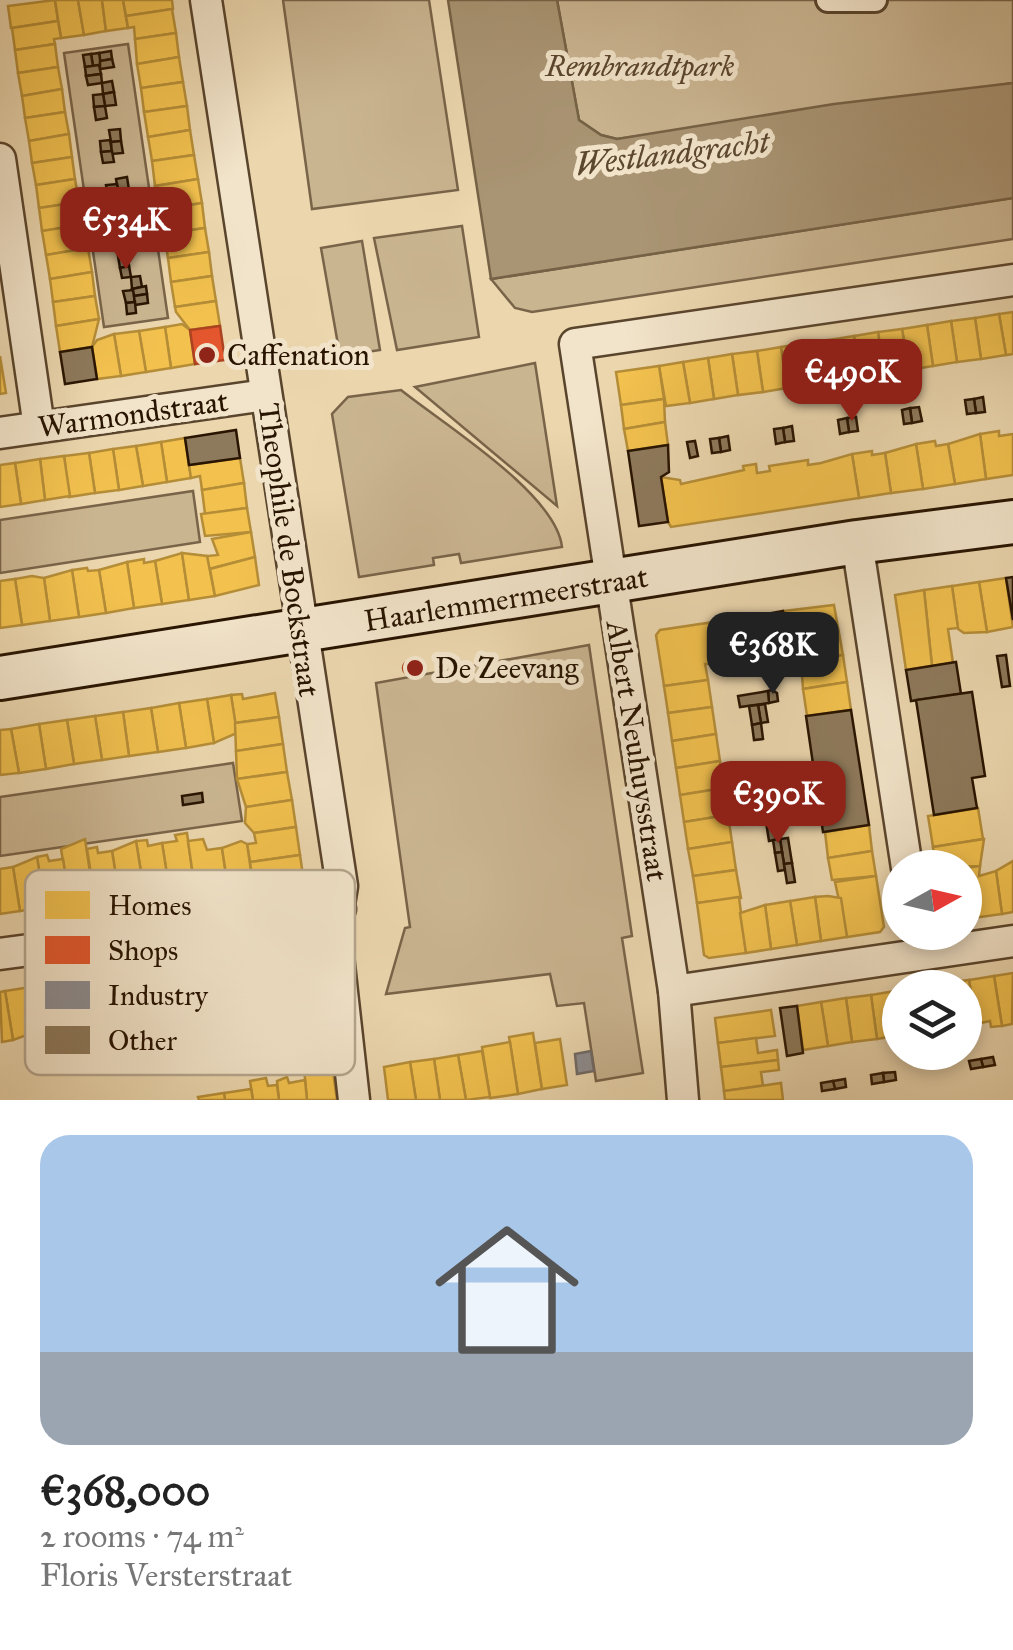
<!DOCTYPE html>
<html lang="en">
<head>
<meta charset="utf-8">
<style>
	:root { --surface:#fff; --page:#f2f2f2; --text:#222; --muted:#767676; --accent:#8f2418 }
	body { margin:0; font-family:"IM FELL Great Primer",serif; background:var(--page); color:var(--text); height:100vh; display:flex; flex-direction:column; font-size:38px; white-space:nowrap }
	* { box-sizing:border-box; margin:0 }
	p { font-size:32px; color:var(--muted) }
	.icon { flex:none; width:55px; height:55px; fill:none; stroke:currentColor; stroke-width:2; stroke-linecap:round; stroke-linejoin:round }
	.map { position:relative; height:1100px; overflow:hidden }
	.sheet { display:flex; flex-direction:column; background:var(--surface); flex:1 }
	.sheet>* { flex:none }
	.needle { width:65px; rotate:82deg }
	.controls { position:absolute; left:882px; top:850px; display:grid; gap:20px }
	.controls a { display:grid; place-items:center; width:100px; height:100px; border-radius:50%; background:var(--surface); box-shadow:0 5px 15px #0003; font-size:50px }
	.price { position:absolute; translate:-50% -85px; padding:0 22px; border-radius:20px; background:var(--accent); color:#fff; font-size:32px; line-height:65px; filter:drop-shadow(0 2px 5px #0008) }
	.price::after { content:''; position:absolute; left:50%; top:60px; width:30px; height:22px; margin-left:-15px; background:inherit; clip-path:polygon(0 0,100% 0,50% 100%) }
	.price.on { background:#222; color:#fff }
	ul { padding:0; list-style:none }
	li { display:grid; align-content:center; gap:20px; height:530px; padding:0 40px }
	li span { display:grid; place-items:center; height:310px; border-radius:30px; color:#555 }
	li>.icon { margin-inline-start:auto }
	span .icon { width:180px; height:180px; fill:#fffc; stroke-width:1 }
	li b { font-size:42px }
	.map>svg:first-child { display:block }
</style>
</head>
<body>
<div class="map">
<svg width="1013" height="1100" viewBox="0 0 1013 1100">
	<rect width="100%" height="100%" fill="#ebd6ae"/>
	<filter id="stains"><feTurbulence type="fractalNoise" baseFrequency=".002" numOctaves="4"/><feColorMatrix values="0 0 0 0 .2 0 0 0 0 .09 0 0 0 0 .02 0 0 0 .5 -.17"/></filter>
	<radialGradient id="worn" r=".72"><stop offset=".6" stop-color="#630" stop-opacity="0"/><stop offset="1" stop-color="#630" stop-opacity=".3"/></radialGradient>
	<g fill="#cab591" stroke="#796449" stroke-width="2.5">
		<polygon points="283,0 429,0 458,190 312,209"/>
		<polygon points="557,0 1013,0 1013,83 617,139 601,135 579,120"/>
		<polygon points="128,44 168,318 104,327 64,53"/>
		<polygon points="1013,198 1013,239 532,312 515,308 491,279"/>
		<polygon points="462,226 479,337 397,350 374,238"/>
		<polygon points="362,241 380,350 340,356 321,248"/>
		<polygon points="535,363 557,506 415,387"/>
		<path d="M401 390C443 424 556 493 562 547L461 563 459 554 433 558 434 565 359 577 332 414 348 397Z"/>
		<polygon points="193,491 200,542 0,573 0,520"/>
		<polygon points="589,645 632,936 622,938 643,1073 596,1081 584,1003 557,1006 550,974 386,994 405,928 410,927 376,683"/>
		<polygon points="233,763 242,821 0,856 0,797"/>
	</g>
	<polygon fill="#a99473" stroke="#756145" stroke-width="2.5" points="448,0 557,0 579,120 601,135 617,139 834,104 1013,83 1013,198 491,279"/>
	<g fill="#f2c14e" stroke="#b58d37" stroke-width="2.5">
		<polygon points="55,0 58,21 11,28 8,6"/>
		<polygon points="55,0 78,0 84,35 61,38"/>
		<polygon points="78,0 102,0 106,31 84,35"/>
		<polygon points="102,0 123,0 128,28 106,31"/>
		<polygon points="123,0 172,0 173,9 126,16"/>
		<polygon points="172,9 176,33 135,39 134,27 128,28 126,16"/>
		<polygon points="58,21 61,38 54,39 55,44 15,50 12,28"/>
		<polygon points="176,33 179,57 137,64 135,39"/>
		<polygon points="55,44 58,67 18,73 15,50"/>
		<polygon points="179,57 183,82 141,88 137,64"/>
		<polygon points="58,67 62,89 22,96 18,73"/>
		<polygon points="183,82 187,106 144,112 141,88"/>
		<polygon points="62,89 65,112 25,118 22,96"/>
		<polygon points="187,106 190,130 148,137 144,112"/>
		<polygon points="65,112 69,134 29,141 25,118"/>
		<polygon points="190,130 194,155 152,161 148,137"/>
		<polygon points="69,134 72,157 32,163 29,141"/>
		<polygon points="194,155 198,179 155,186 152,161"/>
		<polygon points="72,157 75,179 36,185 32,163"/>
		<polygon points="75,179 79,202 39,208 36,185"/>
		<polygon points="198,179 202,203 159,210 155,186"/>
		<polygon points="79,202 82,225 42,231 39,208"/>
		<polygon points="202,203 205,228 164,234 160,210"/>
		<polygon points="85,224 88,248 46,255 42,231"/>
		<polygon points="205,228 209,252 168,258 164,234"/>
		<polygon points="88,248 92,272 50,279 46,255"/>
		<polygon points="209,252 212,276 171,282 168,258"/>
		<polygon points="92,272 95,296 53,302 50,279"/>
		<polygon points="212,276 216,301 175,307 171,282"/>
		<polygon points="95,296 99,319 56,326 53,302"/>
		<polygon points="216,301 220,326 190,330 176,312 175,307"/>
		<polygon points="1013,312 1013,354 1006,355 999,314"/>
		<polygon points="999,314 1006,355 981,359 975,318"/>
		<polygon points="975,318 981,359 957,362 951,321"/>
		<polygon points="99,319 92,347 60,352 56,326"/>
		<polygon points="951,321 957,362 933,366 927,325"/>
		<polygon points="182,324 190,330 195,364 171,368 165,327"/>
		<polygon points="927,325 933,366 909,370 902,329"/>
		<polygon points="165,327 171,368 146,372 139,331"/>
		<polygon points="902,329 909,370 884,373 878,332"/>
		<polygon points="139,331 146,372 121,376 114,334"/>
		<polygon points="878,332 884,373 860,377 854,336"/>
		<polygon points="114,334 121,376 97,379 92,347 97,340"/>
		<polygon points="854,336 860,377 835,381 829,340"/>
		<polygon points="829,340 835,381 812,384 805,343"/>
		<polygon points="805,343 812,384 787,388 781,347"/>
		<polygon points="781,347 787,388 763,392 757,351"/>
		<polygon points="757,351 763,392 738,395 732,354"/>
		<polygon points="732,354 738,395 714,399 708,358"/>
		<polygon points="0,356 6,393 0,394"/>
		<polygon points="708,358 714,399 690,403 683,362"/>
		<polygon points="683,362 690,403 666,406 659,366"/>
		<polygon points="659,366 664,399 621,405 616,372"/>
		<polygon points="664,399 665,422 624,429 621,405"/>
		<polygon points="665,422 668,445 628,451 624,429"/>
		<polygon points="999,431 999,436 1013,434 1013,475 986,479 980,434"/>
		<polygon points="980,434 986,479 955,484 948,444"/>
		<polygon points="185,438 191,478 167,482 161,442"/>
		<polygon points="935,441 936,446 948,444 955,484 923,489 916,444"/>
		<polygon points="161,442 167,482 143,486 136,446"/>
		<polygon points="916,444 923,489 891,493 885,453"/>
		<polygon points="136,446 143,486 119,490 113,449"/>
		<polygon points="113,449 119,490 95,493 89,453"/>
		<polygon points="872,451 872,455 885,453 891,493 859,498 852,454"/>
		<polygon points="89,453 95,493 69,497 64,456"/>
		<polygon points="852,454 859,498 671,527 668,522 661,477 680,480 681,484 744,470 743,466 756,464 757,473 770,471 769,466 808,460 808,465 821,463"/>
		<polygon points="64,456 70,496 45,500 40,459"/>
		<polygon points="240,458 244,483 202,490 200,476 191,478 189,465"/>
		<polygon points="40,459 45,500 21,504 15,463"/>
		<polygon points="15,463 21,504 0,507 0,465"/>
		<polygon points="244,483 247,508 205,514 202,490"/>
		<polygon points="247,508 251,532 205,536 201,514"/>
		<polygon points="251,532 255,557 209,569 207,556 218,555 212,539"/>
		<polygon points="182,553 189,600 162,604 155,561"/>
		<polygon points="182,553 207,556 215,596 189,600"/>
		<polygon points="255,557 259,585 215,596 210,569"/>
		<polygon points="144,559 144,563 155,561 162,604 134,608 127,562"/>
		<polygon points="127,562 134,608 106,613 99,570"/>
		<polygon points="87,568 88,571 99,570 106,613 79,617 72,570"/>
		<polygon points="72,570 79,617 50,621 44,578"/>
		<polygon points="32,576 44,578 50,621 22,625 15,579"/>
		<polygon points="1006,578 1013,627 987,632 979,582"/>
		<polygon points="15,579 22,625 0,628 0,581"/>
		<polygon points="979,582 987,632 964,633 958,629 952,586"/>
		<polygon points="952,586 958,628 948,629 953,663 932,666 924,590"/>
		<polygon points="924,590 932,666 906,670 895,595"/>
		<polygon points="834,605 843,655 803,661 802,650 789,653 783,611"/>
		<polygon points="755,616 761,659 734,664 727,620"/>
		<polygon points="727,620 734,664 705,664 708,680 664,686 656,635 660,630"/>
		<polygon points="843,655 847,682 803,689 801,661"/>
		<polygon points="708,680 712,707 668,713 664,686"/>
		<polygon points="847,682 851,710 807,716 803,689"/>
		<polygon points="275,693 279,717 235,723 231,695 242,694 243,699"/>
		<polygon points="231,695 237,733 214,743 207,699"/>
		<polygon points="207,699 214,743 186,748 179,703"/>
		<polygon points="179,703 186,748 158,752 151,708"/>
		<polygon points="712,707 716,734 672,741 668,713"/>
		<polygon points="151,708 158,752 129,756 123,712"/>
		<polygon points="123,712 129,756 102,760 95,716"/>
		<polygon points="95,716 102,760 74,764 67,720"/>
		<polygon points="279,717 283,744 236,751 235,723"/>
		<polygon points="67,720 74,764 46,769 39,724"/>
		<polygon points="39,724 46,769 19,773 11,729"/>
		<polygon points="11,729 19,773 0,775 0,730"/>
		<polygon points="716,734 720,761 676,768 672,741"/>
		<polygon points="283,744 287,772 237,779 236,751"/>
		<polygon points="720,761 724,788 680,795 676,768"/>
		<polygon points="287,772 292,800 246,807 237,779"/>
		<polygon points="724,788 728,815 684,822 680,795"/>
		<polygon points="292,800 296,827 254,833 245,823 246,807"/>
		<polygon points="978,808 983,839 933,847 928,816"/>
		<polygon points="728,815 732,842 688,849 684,822"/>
		<polygon points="869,825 872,851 828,858 825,832"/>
		<polygon points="296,827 300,855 250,862 247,844 256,843 254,833"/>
		<polygon points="187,833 194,883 169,887 162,843 177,841 175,835"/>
		<polygon points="85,839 94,899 70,903 61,849"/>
		<polygon points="203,839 207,850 222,848 229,894 206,897 204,882 194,883 188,841"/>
		<polygon points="984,839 980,866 936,868 933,847"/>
		<polygon points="147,840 148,846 162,843 169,887 144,891 136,841"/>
		<polygon points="136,841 144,891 119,895 112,851"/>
		<polygon points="241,841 247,844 254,890 229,894 222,848"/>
		<polygon points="732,842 736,870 693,876 688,849"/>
		<polygon points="97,847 98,853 112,851 119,895 95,899 87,849"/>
		<polygon points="872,851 876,876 832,880 828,858"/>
		<polygon points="47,855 49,861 63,859 70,903 45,907 37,857"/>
		<polygon points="300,855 304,882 254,890 250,862"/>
		<polygon points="37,857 45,907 20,911 13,867"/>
		<polygon points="1013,861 1013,912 1002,914 996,871"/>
		<polygon points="980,866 979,876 996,871 1002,914 973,918 965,868"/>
		<polygon points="13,867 20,911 0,914 0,869"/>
		<polygon points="965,868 973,918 965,919"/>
		<polygon points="736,870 741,898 697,903 693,876"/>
		<polygon points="876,876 884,927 880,932 847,937 835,882"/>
		<polygon points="828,896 841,898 847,937 821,941 815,897"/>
		<polygon points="739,897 746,953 709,958 704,955 697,903"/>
		<polygon points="815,897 821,941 797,945 790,901"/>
		<polygon points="790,901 797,945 771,949 765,905"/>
		<polygon points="765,905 771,949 746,953 740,913"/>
		<polygon points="1013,973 1012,1024 1002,1026 994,976"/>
		<polygon points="994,976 1002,1026 991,1027 990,1021 976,1024 969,980"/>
		<polygon points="969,980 976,1024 965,1025 965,988 945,988 945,983"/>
		<polygon points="31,987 38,1031 13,1040 5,991"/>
		<polygon points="5,991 13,1040 2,1042 0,992"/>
		<polygon points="895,991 900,1035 877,1039 871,995"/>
		<polygon points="871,995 877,1039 852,1042 846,998"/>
		<polygon points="846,998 852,1042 828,1046 821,1002"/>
		<polygon points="821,1002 828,1046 803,1050 797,1006"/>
		<polygon points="771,1010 775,1036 718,1043 715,1018"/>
		<polygon points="533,1033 542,1089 518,1094 509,1037"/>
		<polygon points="756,1038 758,1053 777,1050 778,1060 721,1067 718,1043"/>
		<polygon points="560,1039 567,1085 542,1089 535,1043"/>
		<polygon points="510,1042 518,1094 490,1098 482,1047"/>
		<polygon points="329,1043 337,1100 307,1100 302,1047"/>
		<polygon points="482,1051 490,1097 466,1100 458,1055"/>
		<polygon points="458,1055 466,1100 440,1100 434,1059"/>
		<polygon points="434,1059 440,1100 416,1100 410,1062"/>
		<polygon points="778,1060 779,1070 761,1072 763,1086 724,1091 721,1067"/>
		<polygon points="410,1062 416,1100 388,1100 384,1067"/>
		<polygon points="287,1077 289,1083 305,1080 307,1100 279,1100 277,1081"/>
		<polygon points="266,1078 268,1086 277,1085 279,1100 253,1100 250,1081"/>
		<polygon points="781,1083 783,1100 725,1100 724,1091"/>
		<polygon points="251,1089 253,1100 225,1100 224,1093"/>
		<polygon points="224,1093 225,1100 199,1100 198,1097"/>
	</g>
	<g fill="#e4572e" stroke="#ac4320" stroke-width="2.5">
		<polygon points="220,326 225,360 195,364 190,330"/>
		<circle cx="410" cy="668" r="7"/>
	</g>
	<polygon fill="#8d8d92" stroke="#6f6966" stroke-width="2.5" points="591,1051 594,1071 577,1074 575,1054"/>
	<g fill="#8d795b" stroke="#281401" stroke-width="2.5">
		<polygon points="111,51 112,59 100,61 99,53"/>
		<polygon points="99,53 101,65 93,66 91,54"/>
		<polygon points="91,54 93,66 85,67 83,55"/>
		<polygon points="112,59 114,67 100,69 100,61"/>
		<polygon points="99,65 101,74 86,76 85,67"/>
		<polygon points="101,74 102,83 88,85 86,76"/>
		<polygon points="112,81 114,92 103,94 102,83"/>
		<polygon points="114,92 116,105 105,106 103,94"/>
		<polygon points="103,94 105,106 94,107 93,95"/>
		<polygon points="105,106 107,118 96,120 94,107"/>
		<polygon points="120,129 121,141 111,142 109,130"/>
		<polygon points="110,140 112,151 101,152 100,141"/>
		<polygon points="121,141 123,153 112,154 111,142"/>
		<polygon points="112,151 114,162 103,163 101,152"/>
		<polygon points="127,177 129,190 118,191 116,179"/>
		<polygon points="117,184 119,196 108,197 106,185"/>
		<polygon points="129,190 131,201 120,203 118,191"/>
		<polygon points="119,196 121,208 110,210 108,197"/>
		<polygon points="122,219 124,230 114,231 113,220"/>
		<polygon points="133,229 135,239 125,240 124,230"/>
		<polygon points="135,239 136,249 127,251 125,240"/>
		<polygon points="128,255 129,266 120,268 118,256"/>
		<polygon points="129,266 131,277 122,278 120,268"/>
		<polygon points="140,276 142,287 132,289 131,277"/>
		<polygon points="146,286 147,294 134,296 132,289"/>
		<polygon points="133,290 135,302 126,303 123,291"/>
		<polygon points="147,294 148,303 135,305 134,296"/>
		<polygon points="135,302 136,313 127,314 126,303"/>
		<polygon points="92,347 97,379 65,384 60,352"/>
		<polygon points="983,397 985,412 976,413 974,399"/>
		<polygon points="974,399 976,413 967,414 965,400"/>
		<polygon points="919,407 922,421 912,423 910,408"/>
		<polygon points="910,408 912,423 904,424 902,410"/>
		<polygon points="856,417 858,431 849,432 847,418"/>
		<polygon points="847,418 849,432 840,434 838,420"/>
		<polygon points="792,426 794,441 785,442 783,428"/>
		<polygon points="783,428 785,442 776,444 774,429"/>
		<polygon points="236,430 240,458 189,465 185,438"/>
		<polygon points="728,436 730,450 721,452 719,438"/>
		<polygon points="719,438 721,452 712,453 710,439"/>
		<polygon points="695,441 698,456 690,458 687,442"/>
		<polygon points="668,445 669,472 661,477 668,522 639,526 628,451"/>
		<polygon points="1013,577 1013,620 1006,578"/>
		<polygon points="783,611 790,653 761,659 755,616"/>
		<polygon points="1006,655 1010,686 1002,687 997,656"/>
		<polygon points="956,662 961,694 911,701 906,670"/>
		<polygon points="772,690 777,693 778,701 769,703 768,691"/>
		<polygon points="768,691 769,703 740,707 738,696"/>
		<polygon points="972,692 985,776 972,778 977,808 934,815 916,700"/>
		<polygon points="765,704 768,722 761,723 758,705"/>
		<polygon points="758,705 761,723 752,725 749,706"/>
		<polygon points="851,710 869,825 823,832 806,716"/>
		<polygon points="761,723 763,739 754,740 752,725"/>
		<polygon points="202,793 203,802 183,805 182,796"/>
		<polygon points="773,801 779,839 769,841 763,803"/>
		<polygon points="764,810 766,823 758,824 756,811"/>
		<polygon points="788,838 792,863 784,864 780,839"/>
		<polygon points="780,839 782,852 775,853 773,840"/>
		<polygon points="782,852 785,870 778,871 775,853"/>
		<polygon points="792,863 795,882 787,883 784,864"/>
		<polygon points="797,1006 803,1053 787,1056 780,1008"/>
		<polygon points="993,1057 995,1065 983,1067 981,1059"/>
		<polygon points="981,1059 983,1067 971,1069 969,1061"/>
		<polygon points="895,1072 896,1080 884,1082 883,1073"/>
		<polygon points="883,1073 884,1082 872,1084 871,1075"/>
		<polygon points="845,1079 846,1087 835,1089 833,1081"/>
		<polygon points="833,1081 835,1089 822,1091 821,1083"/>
	</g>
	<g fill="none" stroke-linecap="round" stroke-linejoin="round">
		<g stroke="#59442c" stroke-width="28">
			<polyline id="pedestrian" points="828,0 875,0"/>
		</g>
		<g stroke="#59442c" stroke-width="35">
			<g id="minor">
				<polyline points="206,0 342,886 335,929 354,1100"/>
				<polyline points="0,159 39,427"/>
				<polyline points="0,433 266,395"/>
				<polyline points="857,542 907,868"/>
				<polyline points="0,954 340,909"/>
				<polyline points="674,991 1013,941"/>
				<polyline points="683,1100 674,991 575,344 1013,280"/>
			</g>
		</g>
		<g stroke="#281401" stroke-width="48">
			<polyline id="secondary" points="0,678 857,542 1013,522"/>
		</g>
		<use href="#pedestrian" stroke="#f2e4ca" stroke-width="22"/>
		<use href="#minor" stroke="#f2e4ca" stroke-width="30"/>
		<use href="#secondary" stroke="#f2e4ca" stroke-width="42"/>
	</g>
	<g fill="#8f2418" stroke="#f2e4ca" stroke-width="4">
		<circle cx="207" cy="355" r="10"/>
		<circle cx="415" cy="668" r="10"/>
	</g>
	<g text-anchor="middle" stroke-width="10" stroke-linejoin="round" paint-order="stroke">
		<g font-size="30" font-style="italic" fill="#59442c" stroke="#f2e4ca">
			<text x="640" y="76">Rembrandtpark</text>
		</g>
		<g font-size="30" fill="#281401" stroke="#f2e4ca" text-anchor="start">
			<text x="227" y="365">Caffenation</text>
			<text x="435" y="678">De Zeevang</text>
		</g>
		<g font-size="30" fill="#281401" stroke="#f2e4ca">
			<text transform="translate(133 414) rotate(-8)" y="10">Warmondstraat</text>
			<text transform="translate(289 550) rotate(82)" y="10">Theophile de Bockstraat</text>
			<text transform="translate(506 599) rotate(-9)" y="10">Haarlemmermeerstraat</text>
			<text transform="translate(637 751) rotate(81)" y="10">Albert Neuhuysstraat</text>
		</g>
		<g font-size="32" font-style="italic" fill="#5c472f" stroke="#f2e4ca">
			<text transform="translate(672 153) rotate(-7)" y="11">Westlandgracht</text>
		</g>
	</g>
	<rect x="25" y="870" width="330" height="205" rx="15" fill="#f2e4ca" stroke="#b5a68e" stroke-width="2.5"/>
	<rect x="45" y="891" width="45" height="28" fill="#f2c14e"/>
	<rect x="45" y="936" width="45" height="28" fill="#e4572e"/>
	<rect x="45" y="981" width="45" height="28" fill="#8d8d92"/>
	<rect x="45" y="1026" width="45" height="28" fill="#8d795b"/>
	<g font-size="28" fill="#281401">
		<text x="108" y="915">Homes</text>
		<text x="108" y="960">Shops</text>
		<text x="108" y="1005">Industry</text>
		<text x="108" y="1050">Other</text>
	</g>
	<rect width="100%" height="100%" filter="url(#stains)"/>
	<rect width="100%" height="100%" fill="url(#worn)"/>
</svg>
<div class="controls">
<a><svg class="needle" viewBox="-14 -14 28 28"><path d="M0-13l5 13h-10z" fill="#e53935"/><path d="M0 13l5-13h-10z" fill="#767676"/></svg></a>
<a><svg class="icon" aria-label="layers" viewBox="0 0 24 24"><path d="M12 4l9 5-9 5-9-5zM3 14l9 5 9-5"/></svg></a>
</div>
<b class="price" style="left:126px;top:272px">€534K</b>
<b class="price" style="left:852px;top:424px">€490K</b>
<b class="price on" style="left:773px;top:697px">€368K</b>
<b class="price" style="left:778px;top:846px">€390K</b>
</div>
<section class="sheet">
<ul>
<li><span style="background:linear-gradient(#a9c7e8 70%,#9aa5b1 0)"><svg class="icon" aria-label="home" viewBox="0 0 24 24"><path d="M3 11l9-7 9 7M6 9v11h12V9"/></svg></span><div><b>€368,000</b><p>2 rooms · 74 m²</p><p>Floris Versterstraat</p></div></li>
</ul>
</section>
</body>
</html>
